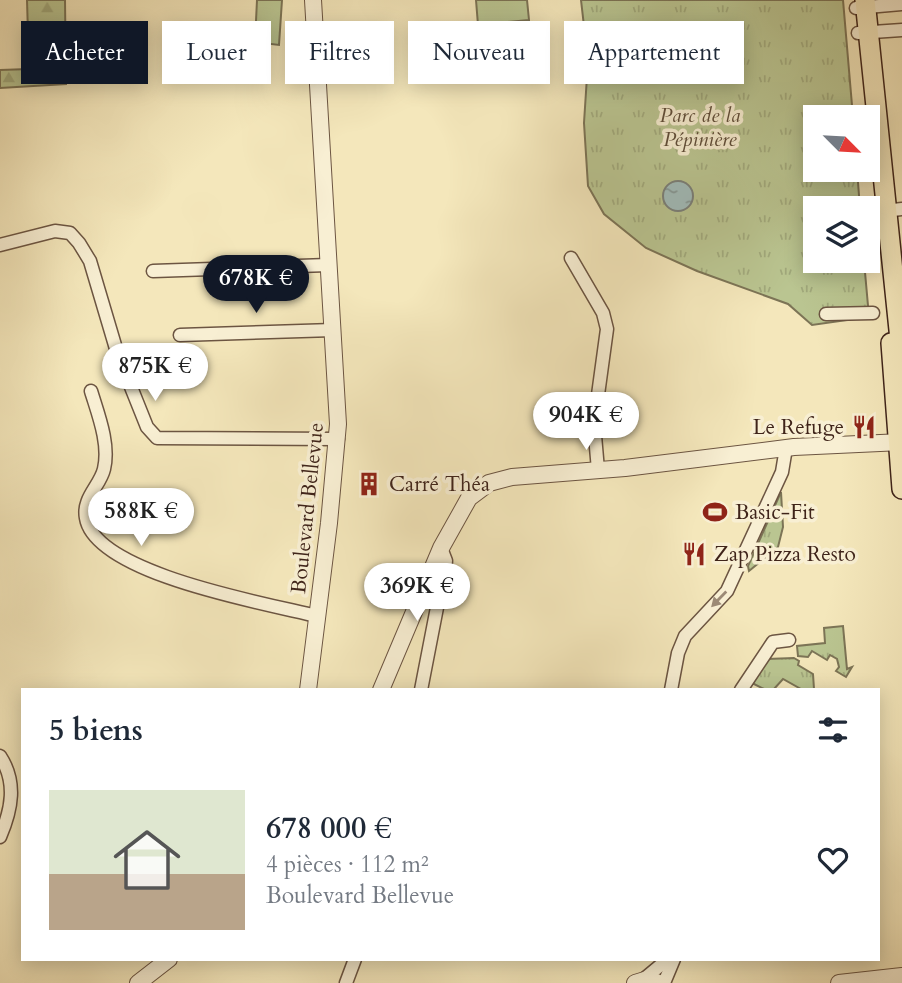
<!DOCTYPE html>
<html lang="fr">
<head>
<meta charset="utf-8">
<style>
	:root { --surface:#fff; --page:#f6f6f7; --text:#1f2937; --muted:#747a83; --accent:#111827 }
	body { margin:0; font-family:Cardo,serif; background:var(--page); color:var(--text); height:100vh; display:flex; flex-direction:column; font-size:26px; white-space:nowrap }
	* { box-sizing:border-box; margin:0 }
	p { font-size:23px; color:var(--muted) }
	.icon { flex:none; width:38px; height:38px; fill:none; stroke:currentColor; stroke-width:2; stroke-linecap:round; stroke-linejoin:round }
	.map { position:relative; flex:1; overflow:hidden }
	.drawer { position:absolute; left:21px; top:688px; width:859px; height:273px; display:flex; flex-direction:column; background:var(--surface); border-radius:0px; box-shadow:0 4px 18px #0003 }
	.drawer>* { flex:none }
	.hud { position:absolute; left:21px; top:21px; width:861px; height:63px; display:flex; gap:14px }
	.needle { width:46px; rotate:114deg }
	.controls { position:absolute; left:803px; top:105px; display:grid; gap:14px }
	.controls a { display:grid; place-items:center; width:77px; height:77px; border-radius:0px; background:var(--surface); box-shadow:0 4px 18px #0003; font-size:35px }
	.price { position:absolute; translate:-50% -60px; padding:0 16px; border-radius:24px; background:#fff; color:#222; font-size:23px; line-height:46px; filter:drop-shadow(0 2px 4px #0008) }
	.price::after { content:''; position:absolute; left:50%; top:42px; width:21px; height:16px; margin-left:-10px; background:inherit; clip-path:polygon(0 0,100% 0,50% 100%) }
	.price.current { background:var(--accent); color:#fff }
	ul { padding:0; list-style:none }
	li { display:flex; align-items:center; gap:21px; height:175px; padding:0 28px }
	li span { display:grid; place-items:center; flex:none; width:196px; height:140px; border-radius:0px; color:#555 }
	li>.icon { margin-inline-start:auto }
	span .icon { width:84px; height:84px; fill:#fffc; stroke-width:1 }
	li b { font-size:30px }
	h2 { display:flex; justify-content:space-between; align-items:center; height:84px; padding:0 28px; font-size:30px }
	.pill { padding:0 24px; border-radius:0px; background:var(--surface); box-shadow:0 4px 18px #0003; font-size:24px; line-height:63px }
	.pill.current { background:var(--accent); color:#fff }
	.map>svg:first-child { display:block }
</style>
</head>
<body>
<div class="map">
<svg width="902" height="983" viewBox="0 0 902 983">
	<defs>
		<pattern id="grass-tufts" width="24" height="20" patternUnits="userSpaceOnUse" patternTransform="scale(1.75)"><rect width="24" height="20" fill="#bac591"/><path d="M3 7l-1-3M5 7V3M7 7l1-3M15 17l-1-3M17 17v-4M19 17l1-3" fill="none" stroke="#a1a97c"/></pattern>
		<pattern id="forest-firs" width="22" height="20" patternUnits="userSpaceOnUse" patternTransform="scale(1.75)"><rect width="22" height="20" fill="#bac591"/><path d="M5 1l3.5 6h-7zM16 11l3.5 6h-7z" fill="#a1a97c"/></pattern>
		<pattern id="water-ripples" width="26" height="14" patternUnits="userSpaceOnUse" patternTransform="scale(1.75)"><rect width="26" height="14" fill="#a1bdbc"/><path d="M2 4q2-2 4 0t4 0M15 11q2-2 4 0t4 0" fill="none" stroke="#859998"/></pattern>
	</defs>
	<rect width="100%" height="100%" fill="#f4e7bb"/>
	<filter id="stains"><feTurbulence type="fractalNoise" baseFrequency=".00286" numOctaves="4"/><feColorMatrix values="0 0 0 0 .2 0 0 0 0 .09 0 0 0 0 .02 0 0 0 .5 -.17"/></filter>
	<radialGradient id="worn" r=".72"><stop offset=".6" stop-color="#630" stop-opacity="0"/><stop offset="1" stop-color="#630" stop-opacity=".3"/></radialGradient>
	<g fill="url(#grass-tufts)" stroke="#7c7456" stroke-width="2">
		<polygon points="581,0 843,0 853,117 816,117 816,170 857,170 860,208 816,208 816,261 864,261 869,317 812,325 788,304 697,271 646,248 604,214 588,186 584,123 588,61"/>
		<polygon points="781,492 783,527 778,547 749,571 748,566"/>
		<polygon points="843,626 847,669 852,667 846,677 836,671 839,667 837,659 830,655 827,660 812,651 808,657 798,656 797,646 825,643 824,628"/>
		<polygon points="794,658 799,661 798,665 813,674 814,689 801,689 783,679 774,689 764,689 752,683 767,659"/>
	</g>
	<polygon fill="url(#forest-firs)" stroke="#7c7456" stroke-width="2" points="27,0 65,0 66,84 0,88 0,70 29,69"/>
	<g fill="#bac591" stroke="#7c7456" stroke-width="2">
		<polygon points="257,0 282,0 279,45 255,42"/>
		<polygon points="476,0 527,0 529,20 478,25"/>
	</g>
	<circle fill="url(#water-ripples)" stroke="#7a807b" stroke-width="2" cx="678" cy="196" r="15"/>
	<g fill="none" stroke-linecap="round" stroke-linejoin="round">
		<g stroke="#6c5542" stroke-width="15">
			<g id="minor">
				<polyline points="856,8 902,4"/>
				<polyline points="858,33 902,30"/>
				<polyline points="876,212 902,209"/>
				<polyline points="0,245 55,231 70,233 79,243 90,261 117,352 147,427 157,438 338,439"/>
				<polyline points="571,258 603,313 607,329 594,424 598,470"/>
				<polyline points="153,271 328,265"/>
				<polyline points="826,314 873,313"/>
				<polyline points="180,335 333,330"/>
				<path d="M91 391C98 414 110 444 104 469 100 486 82 498 86 518 95 574 268 604 317 616"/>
				<polyline points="421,690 446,561 441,548"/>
				<polyline points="671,690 678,653 685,636 727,591 782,472 786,448"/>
				<polyline points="741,690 773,642 789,640"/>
				<path d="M0 756C17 782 12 809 0 837"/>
				<polyline points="644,979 668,959"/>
				<polyline points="346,983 355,959"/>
				<polyline points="664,983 674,959"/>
			</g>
		</g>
		<g stroke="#6c5542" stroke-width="18">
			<g id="tertiary">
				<polyline points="308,690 329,523 338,424 313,0"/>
				<polyline points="381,690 441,548 469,498 489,483 512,477 625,468 794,447 902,442"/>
				<polyline points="138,983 169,959"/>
				<polyline points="635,983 648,979 659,983"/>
				<polyline points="839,983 902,976"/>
			</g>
		</g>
		<g stroke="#3f241a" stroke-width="22">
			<g id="primary">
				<polyline points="865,0 902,359"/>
				<polyline points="891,343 902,489"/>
			</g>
		</g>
		<use href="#minor" stroke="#f8efd3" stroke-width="12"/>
		<use href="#tertiary" stroke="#f8efd3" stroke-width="16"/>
		<use href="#primary" stroke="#f4e7bb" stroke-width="19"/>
	</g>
	<defs><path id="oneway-solid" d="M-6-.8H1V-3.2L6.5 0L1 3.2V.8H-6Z" transform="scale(1.75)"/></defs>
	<use fill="#9c8a76" href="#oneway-solid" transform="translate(719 599) rotate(134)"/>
	<defs>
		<g id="restaurant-bare" transform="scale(1.89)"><path d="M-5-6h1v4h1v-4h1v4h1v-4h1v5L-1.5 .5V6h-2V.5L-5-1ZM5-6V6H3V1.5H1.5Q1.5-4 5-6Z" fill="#8f2418" stroke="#f8efd3" stroke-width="2.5" paint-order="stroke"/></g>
		<g id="building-bare" transform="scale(1.89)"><path d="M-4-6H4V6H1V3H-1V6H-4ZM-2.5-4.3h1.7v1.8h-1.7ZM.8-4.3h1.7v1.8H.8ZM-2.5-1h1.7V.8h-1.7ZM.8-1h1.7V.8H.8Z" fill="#8f2418" stroke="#f8efd3" stroke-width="2.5" paint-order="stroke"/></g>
		<g id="stadium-bare" transform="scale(1.89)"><path d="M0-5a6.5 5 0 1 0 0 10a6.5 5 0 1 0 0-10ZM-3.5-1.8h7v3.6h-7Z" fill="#8f2418" stroke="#f8efd3" stroke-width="2.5" paint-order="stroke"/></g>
	</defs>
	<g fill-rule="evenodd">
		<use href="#restaurant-bare" x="864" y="427"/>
		<use href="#building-bare" x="369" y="484"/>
		<use href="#stadium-bare" x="715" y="512"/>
		<use href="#restaurant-bare" x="694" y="554"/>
	</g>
	<g text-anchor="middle" stroke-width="7" stroke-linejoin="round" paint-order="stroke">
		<g font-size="21" font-style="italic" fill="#5e4c38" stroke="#f8efd3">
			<text x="700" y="122">Parc de la<tspan x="700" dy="24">Pépinière</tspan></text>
		</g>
		<g font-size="21" fill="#3f241a" stroke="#f8efd3" text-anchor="start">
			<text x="844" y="434" text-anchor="end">Le Refuge</text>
			<text x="389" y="491">Carré Théa</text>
			<text x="735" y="519">Basic-Fit</text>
			<text x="714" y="561">Zap Pizza Resto</text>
		</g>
		<g font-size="21" fill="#3f241a" stroke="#f8efd3">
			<text transform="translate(307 508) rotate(-84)" y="7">Boulevard Bellevue</text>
		</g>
	</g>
	<rect width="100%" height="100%" filter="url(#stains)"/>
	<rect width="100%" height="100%" fill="url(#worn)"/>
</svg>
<div class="controls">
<a><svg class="needle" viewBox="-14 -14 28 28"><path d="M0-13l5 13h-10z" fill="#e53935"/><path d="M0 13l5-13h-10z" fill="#747a83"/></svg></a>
<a><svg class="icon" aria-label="layers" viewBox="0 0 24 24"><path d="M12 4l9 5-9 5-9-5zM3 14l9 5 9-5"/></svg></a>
</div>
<b class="price current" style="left:256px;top:315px">678K €</b>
<b class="price" style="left:155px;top:403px">875K €</b>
<b class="price" style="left:586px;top:452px">904K €</b>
<b class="price" style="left:141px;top:548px">588K €</b>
<b class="price" style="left:417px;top:623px">369K €</b>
<div class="hud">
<a class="pill current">Acheter</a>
<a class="pill">Louer</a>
<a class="pill">Filtres</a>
<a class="pill">Nouveau</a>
<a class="pill">Appartement</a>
</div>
<section class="drawer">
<h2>5 biens<svg class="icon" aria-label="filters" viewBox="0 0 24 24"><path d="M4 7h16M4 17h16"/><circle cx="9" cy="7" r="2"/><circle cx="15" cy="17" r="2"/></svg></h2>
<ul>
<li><span style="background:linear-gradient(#dfe7d0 60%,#b9a48a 0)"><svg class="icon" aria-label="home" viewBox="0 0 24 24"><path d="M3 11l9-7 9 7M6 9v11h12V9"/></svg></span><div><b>678 000 €</b><p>4 pièces · 112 m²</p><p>Boulevard Bellevue</p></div><svg class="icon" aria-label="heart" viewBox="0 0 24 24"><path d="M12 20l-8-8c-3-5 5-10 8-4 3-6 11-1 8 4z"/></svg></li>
</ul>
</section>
</div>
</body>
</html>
